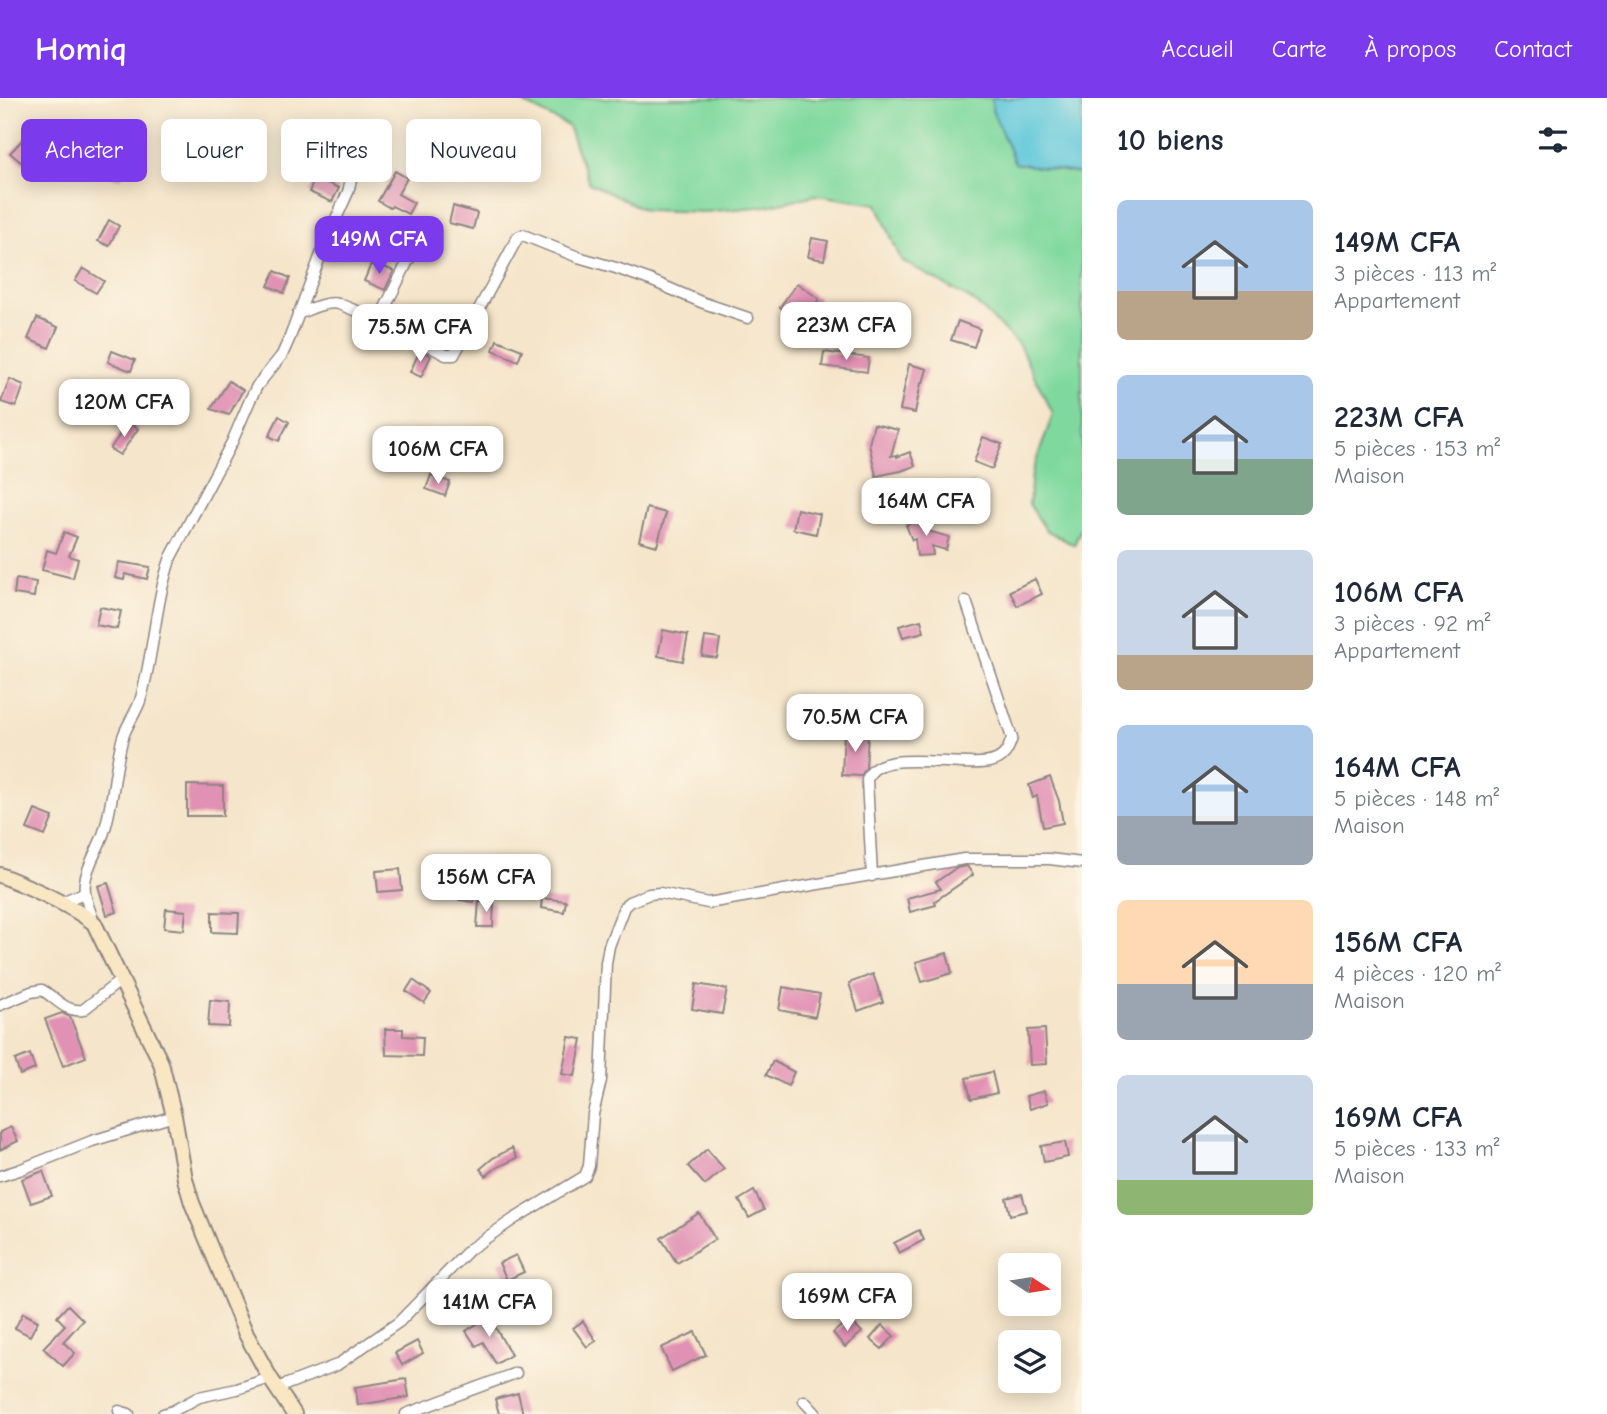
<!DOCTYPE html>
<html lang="fr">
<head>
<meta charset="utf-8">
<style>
	:root { --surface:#fff; --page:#f2f2f3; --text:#1f2937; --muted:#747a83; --accent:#7c3aed }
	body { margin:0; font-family:"Comic Neue",sans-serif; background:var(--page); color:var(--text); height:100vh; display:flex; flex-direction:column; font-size:26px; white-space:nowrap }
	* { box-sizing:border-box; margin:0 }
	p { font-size:23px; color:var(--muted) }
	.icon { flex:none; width:38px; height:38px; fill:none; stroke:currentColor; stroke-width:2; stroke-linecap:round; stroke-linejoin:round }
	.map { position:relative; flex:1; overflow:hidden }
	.sheet { display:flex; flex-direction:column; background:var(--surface); width:525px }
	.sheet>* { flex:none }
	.top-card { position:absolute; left:21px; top:21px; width:665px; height:63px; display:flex; gap:14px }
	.needle { width:46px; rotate:102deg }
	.buttons { position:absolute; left:998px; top:1155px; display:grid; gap:14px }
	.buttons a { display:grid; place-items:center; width:63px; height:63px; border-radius:10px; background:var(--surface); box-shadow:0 4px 18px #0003; font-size:35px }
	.price { position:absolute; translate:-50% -60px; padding:0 16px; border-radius:14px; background:#fff; color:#222; font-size:23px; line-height:46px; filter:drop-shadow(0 2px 4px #0008) }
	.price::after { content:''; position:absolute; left:50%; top:42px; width:21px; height:16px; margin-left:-10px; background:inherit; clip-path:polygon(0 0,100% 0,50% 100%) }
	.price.selected { background:var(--accent); color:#fff }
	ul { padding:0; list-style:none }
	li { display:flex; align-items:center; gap:21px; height:175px; padding:0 35px }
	li span { display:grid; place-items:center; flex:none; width:196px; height:140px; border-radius:10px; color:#555 }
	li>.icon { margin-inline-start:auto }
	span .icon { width:84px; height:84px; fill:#fffc; stroke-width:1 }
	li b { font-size:30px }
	h2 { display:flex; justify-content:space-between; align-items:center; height:84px; padding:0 35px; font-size:30px }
	.pill { padding:0 24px; border-radius:10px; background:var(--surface); box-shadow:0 4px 18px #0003; font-size:24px; line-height:63px }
	.pill.selected { background:var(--accent); color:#fff }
	header { display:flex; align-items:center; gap:42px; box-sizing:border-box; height:98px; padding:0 35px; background:var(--accent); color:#fff }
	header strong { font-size:33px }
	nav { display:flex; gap:38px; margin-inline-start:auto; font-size:24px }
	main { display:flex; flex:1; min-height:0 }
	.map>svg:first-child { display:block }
</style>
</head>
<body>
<header>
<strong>Homiq</strong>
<nav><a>Accueil</a><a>Carte</a><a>À propos</a><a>Contact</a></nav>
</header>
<main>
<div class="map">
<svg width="1082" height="1316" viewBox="0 0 1082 1316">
	<rect width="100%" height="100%" fill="#fcf5e5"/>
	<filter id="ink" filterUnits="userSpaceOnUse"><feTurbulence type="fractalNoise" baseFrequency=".0143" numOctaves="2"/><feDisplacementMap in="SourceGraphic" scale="14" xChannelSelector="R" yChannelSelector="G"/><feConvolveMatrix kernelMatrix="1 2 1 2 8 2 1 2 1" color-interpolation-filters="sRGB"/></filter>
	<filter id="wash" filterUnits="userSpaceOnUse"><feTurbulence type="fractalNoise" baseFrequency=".00686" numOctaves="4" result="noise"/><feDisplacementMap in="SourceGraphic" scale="28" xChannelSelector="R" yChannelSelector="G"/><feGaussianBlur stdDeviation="1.57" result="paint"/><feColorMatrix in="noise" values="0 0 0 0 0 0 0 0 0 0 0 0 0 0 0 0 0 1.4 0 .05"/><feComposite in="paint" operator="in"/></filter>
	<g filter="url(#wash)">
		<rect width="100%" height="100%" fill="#f5e5ca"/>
		<polygon fill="#7fd99e" stroke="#507e6c" stroke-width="2" points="514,0 992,0 992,12 1015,65 1082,76 1082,428 1074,447 1046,432 1029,406 1032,375 1053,316 1019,247 975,204 901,162 877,106 816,97 767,108 705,114 645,112 589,85 568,28"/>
		<polygon fill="#5ec8da" stroke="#40758a" stroke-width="2" points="992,0 1082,0 1082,76 1015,65 992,12"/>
		<g id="blocks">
			<g fill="#e191b4">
				<polygon points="313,30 327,38 315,59 301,51"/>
				<polygon points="24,40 42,56 29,71 10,55"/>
				<polygon points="108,42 131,50 121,81 97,74"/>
				<polygon points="395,73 407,80 398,96 414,105 408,116 392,108 390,110 378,103"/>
				<polygon points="315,80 339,90 332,104 309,94"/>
				<polygon points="453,108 477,115 473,131 449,125"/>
				<polygon points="109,122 119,128 109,148 98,143"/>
				<polygon points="812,140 828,143 824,162 808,159"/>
				<polygon points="372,164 394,173 385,192 364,183"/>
				<polygon points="83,170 104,183 96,195 75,183"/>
				<polygon points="275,173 290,180 284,195 268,188"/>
				<polygon points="797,185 819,201 803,225 780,209"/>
				<polygon points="37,220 58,229 49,250 28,241"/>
				<polygon points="958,223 980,231 974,249 951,242"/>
				<polygon points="497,242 522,252 518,263 493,252"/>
				<polygon points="420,252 431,258 421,279 410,274"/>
				<polygon points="112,253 135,262 131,273 108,264"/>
				<polygon points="824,254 869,260 867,274 822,268"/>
				<polygon points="909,266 927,271 923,285 921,285 915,315 900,312"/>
				<polygon points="10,281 24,287 16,309 1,304"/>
				<polygon points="229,283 243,292 229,317 211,311"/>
				<polygon points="279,318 289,324 279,343 269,338"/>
				<polygon points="128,324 138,331 120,357 110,351"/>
				<polygon points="874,326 898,332 891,358 897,357 897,359 910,354 915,368 901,373 876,378 869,346"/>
				<polygon points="983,339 1002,346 992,371 974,364"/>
				<polygon points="431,377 450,384 445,398 426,391"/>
				<polygon points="974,385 976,406 952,409 950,388"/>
				<polygon points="647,410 666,415 657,448 639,443"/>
				<polygon points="797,411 820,416 816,436 793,431"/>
				<polygon points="923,420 928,433 949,439 946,452 932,448 933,457 917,458 915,441 912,442 906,427"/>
				<polygon points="64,434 77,439 69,458 78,461 73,480 42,472 47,452 56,455"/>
				<polygon points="119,464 150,469 147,481 125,476 124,482 115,480"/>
				<polygon points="16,481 36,484 34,499 14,496"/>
				<polygon points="1035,481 1042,496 1017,508 1010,493"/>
				<polygon points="100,509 121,513 117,531 96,527"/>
				<polygon points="921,522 924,534 903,539 899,528"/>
				<polygon points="663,532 688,537 683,563 658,558"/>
				<polygon points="705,539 720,541 717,560 702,558"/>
				<polygon points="844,634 868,636 866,670 861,678 842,677"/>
				<polygon points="1050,679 1059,703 1063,725 1043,729 1037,698 1033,700 1029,687"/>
				<polygon points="187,687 223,688 223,718 187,718"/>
				<polygon points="35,712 53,719 45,738 27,731"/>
				<polygon points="967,768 973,777 935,803 936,807 910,814 907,800 941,791 936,784 956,770"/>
				<polygon points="400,771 402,792 378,794 376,773"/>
				<polygon points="463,772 479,775 474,804 459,802"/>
				<polygon points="108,785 117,814 107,817 98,788"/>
				<polygon points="542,800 566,803 564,814 541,810"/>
				<polygon points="479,803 494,804 493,829 477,829"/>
				<polygon points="166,811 186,813 184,832 164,830"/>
				<polygon points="212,814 239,815 238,835 212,834"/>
				<polygon points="947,855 952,875 922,884 916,864"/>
				<polygon points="873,876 883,904 858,913 849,885"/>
				<polygon points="413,882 431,895 424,905 406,893"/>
				<polygon points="696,886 727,891 722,916 692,911"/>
				<polygon points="783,889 820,896 815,919 779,912"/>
				<polygon points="210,902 230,904 229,929 208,928"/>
				<polygon points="62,915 70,919 86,959 63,968 45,921"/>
				<polygon points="385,931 403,931 403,938 423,939 422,958 386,957"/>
				<polygon points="1045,931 1047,966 1030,967 1028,932"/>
				<polygon points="569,939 582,941 575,978 562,976"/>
				<polygon points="30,956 35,971 20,977 15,962"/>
				<polygon points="773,963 794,974 788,988 766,977"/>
				<polygon points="992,974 997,995 971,1001 966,980"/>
				<polygon points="1044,993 1048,1005 1030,1011 1026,998"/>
				<polygon points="11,1029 18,1043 0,1052 0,1034"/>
				<polygon points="1065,1044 1068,1059 1044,1064 1041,1048"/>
				<polygon points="512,1050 517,1060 496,1070 486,1078 480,1071 493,1060"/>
				<polygon points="707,1051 724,1071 705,1087 688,1068"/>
				<polygon points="43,1073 52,1098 31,1105 22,1081"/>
				<polygon points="754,1093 764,1112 749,1120 739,1102"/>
				<polygon points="1022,1096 1027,1113 1010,1117 1006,1100"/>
				<polygon points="699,1115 715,1141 677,1165 661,1140"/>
				<polygon points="919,1132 924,1142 899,1155 894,1145"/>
				<polygon points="516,1157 524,1174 507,1182 499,1165"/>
				<polygon points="68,1207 83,1222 63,1244 75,1255 63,1268 43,1250 65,1227 57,1219"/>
				<polygon points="23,1215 38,1223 30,1238 15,1230"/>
				<polygon points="489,1218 511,1257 496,1266 483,1244 476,1248 466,1233"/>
				<polygon points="849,1221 862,1234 845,1249 833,1235"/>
				<polygon points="583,1223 596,1243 587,1249 573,1230"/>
				<polygon points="882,1227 894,1238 882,1251 870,1241"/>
				<polygon points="695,1234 706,1257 672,1273 661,1250"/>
				<polygon points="417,1243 423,1255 402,1267 395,1255"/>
				<polygon points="406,1281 409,1299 358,1307 355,1289"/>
				<polygon points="518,1295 523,1316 499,1316 495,1301"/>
			</g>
		</g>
	</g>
	<g filter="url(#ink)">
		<use href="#blocks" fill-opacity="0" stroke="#8c8482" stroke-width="2"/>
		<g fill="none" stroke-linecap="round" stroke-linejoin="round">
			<g stroke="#8c8482" stroke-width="13">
				<g id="minor">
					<path d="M298 216C310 211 326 203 339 206L379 222 446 257H454L518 139 523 137 578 159 616 170 650 182 701 204 748 220"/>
					<polyline points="379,222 425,128"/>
					<path d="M872 778 867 682C876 646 969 674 996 662 1006 658 1009 649 1012 640L966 503"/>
					<polyline points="59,805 84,795"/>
					<path d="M94 825C90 812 83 798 85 784 87 767 99 750 104 734 114 703 114 670 123 639 127 626 137 614 141 600 154 554 155 504 171 459L232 344 250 302 257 288 282 257 290 239 326 143 348 94 356 61 367 44"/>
					<path d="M0 907 31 894 42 892C56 900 66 915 83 912L121 882"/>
					<polyline points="0,1078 19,1072 92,1043 174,1018"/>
					<polyline points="277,1290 337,1267 399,1224 470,1151 514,1121 585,1078 589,1068 593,1016 601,982 606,865 609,848 624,809 629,804 649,796 660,795 708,805 964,761 1050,761 1082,765"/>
					<polyline points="804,1303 816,1316"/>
					<polyline points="119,1313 129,1316"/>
					<polyline points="163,1316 173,1313 199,1299 237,1291 270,1280"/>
					<polyline points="406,1316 516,1275"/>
				</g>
			</g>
			<g stroke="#8c8482" stroke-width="18">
				<path id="secondary" d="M0 777C30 789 69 806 94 825L161 965 174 1018 185 1081 192 1105 246 1236 270 1280 294 1316"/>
			</g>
			<use href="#minor" stroke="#fff" stroke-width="10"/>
			<use href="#secondary" stroke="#f9e7c3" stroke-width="14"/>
		</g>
	</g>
</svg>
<div class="buttons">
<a><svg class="needle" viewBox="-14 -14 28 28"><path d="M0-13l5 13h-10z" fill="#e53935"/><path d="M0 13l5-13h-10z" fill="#747a83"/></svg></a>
<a><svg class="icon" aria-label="layers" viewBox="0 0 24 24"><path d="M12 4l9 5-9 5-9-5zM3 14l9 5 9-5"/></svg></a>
</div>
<b class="price selected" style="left:379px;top:178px">149M CFA</b>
<b class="price" style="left:846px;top:264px">223M CFA</b>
<b class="price" style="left:420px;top:266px">75.5M CFA</b>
<b class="price" style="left:124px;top:341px">120M CFA</b>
<b class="price" style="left:438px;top:388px">106M CFA</b>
<b class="price" style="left:926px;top:440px">164M CFA</b>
<b class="price" style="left:855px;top:656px">70.5M CFA</b>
<b class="price" style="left:486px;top:816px">156M CFA</b>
<b class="price" style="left:847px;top:1235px">169M CFA</b>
<b class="price" style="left:489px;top:1241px">141M CFA</b>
<div class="top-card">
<a class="pill selected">Acheter</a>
<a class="pill">Louer</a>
<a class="pill">Filtres</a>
<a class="pill">Nouveau</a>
</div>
</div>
<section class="sheet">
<h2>10 biens<svg class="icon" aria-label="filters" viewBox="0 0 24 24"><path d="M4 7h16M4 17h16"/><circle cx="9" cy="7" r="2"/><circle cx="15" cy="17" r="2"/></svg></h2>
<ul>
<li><span style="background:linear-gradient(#a9c7e8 65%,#b9a48a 0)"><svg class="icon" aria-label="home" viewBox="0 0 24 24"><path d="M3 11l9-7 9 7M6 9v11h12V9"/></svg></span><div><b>149M CFA</b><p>3 pièces · 113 m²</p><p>Appartement</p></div></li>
<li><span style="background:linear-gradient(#a9c7e8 60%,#7fa58c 0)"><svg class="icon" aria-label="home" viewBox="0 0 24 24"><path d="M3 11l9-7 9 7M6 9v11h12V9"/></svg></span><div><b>223M CFA</b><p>5 pièces · 153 m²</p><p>Maison</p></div></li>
<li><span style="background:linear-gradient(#c9d6e8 75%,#b9a48a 0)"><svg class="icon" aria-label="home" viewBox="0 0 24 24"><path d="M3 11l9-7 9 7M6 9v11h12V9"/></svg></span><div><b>106M CFA</b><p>3 pièces · 92 m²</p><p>Appartement</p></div></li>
<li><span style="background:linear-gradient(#a9c7e8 65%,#9aa5b1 0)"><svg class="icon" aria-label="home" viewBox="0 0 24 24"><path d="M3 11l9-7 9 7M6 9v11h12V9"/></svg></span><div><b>164M CFA</b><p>5 pièces · 148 m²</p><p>Maison</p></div></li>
<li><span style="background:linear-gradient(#ffd9b3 60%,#9aa5b1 0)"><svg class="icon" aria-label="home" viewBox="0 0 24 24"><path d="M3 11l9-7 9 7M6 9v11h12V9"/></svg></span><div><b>156M CFA</b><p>4 pièces · 120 m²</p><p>Maison</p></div></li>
<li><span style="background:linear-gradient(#c9d6e8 75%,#8fb573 0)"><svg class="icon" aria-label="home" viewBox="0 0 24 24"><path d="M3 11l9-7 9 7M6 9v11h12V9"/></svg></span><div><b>169M CFA</b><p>5 pièces · 133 m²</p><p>Maison</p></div></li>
</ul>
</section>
</main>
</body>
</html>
